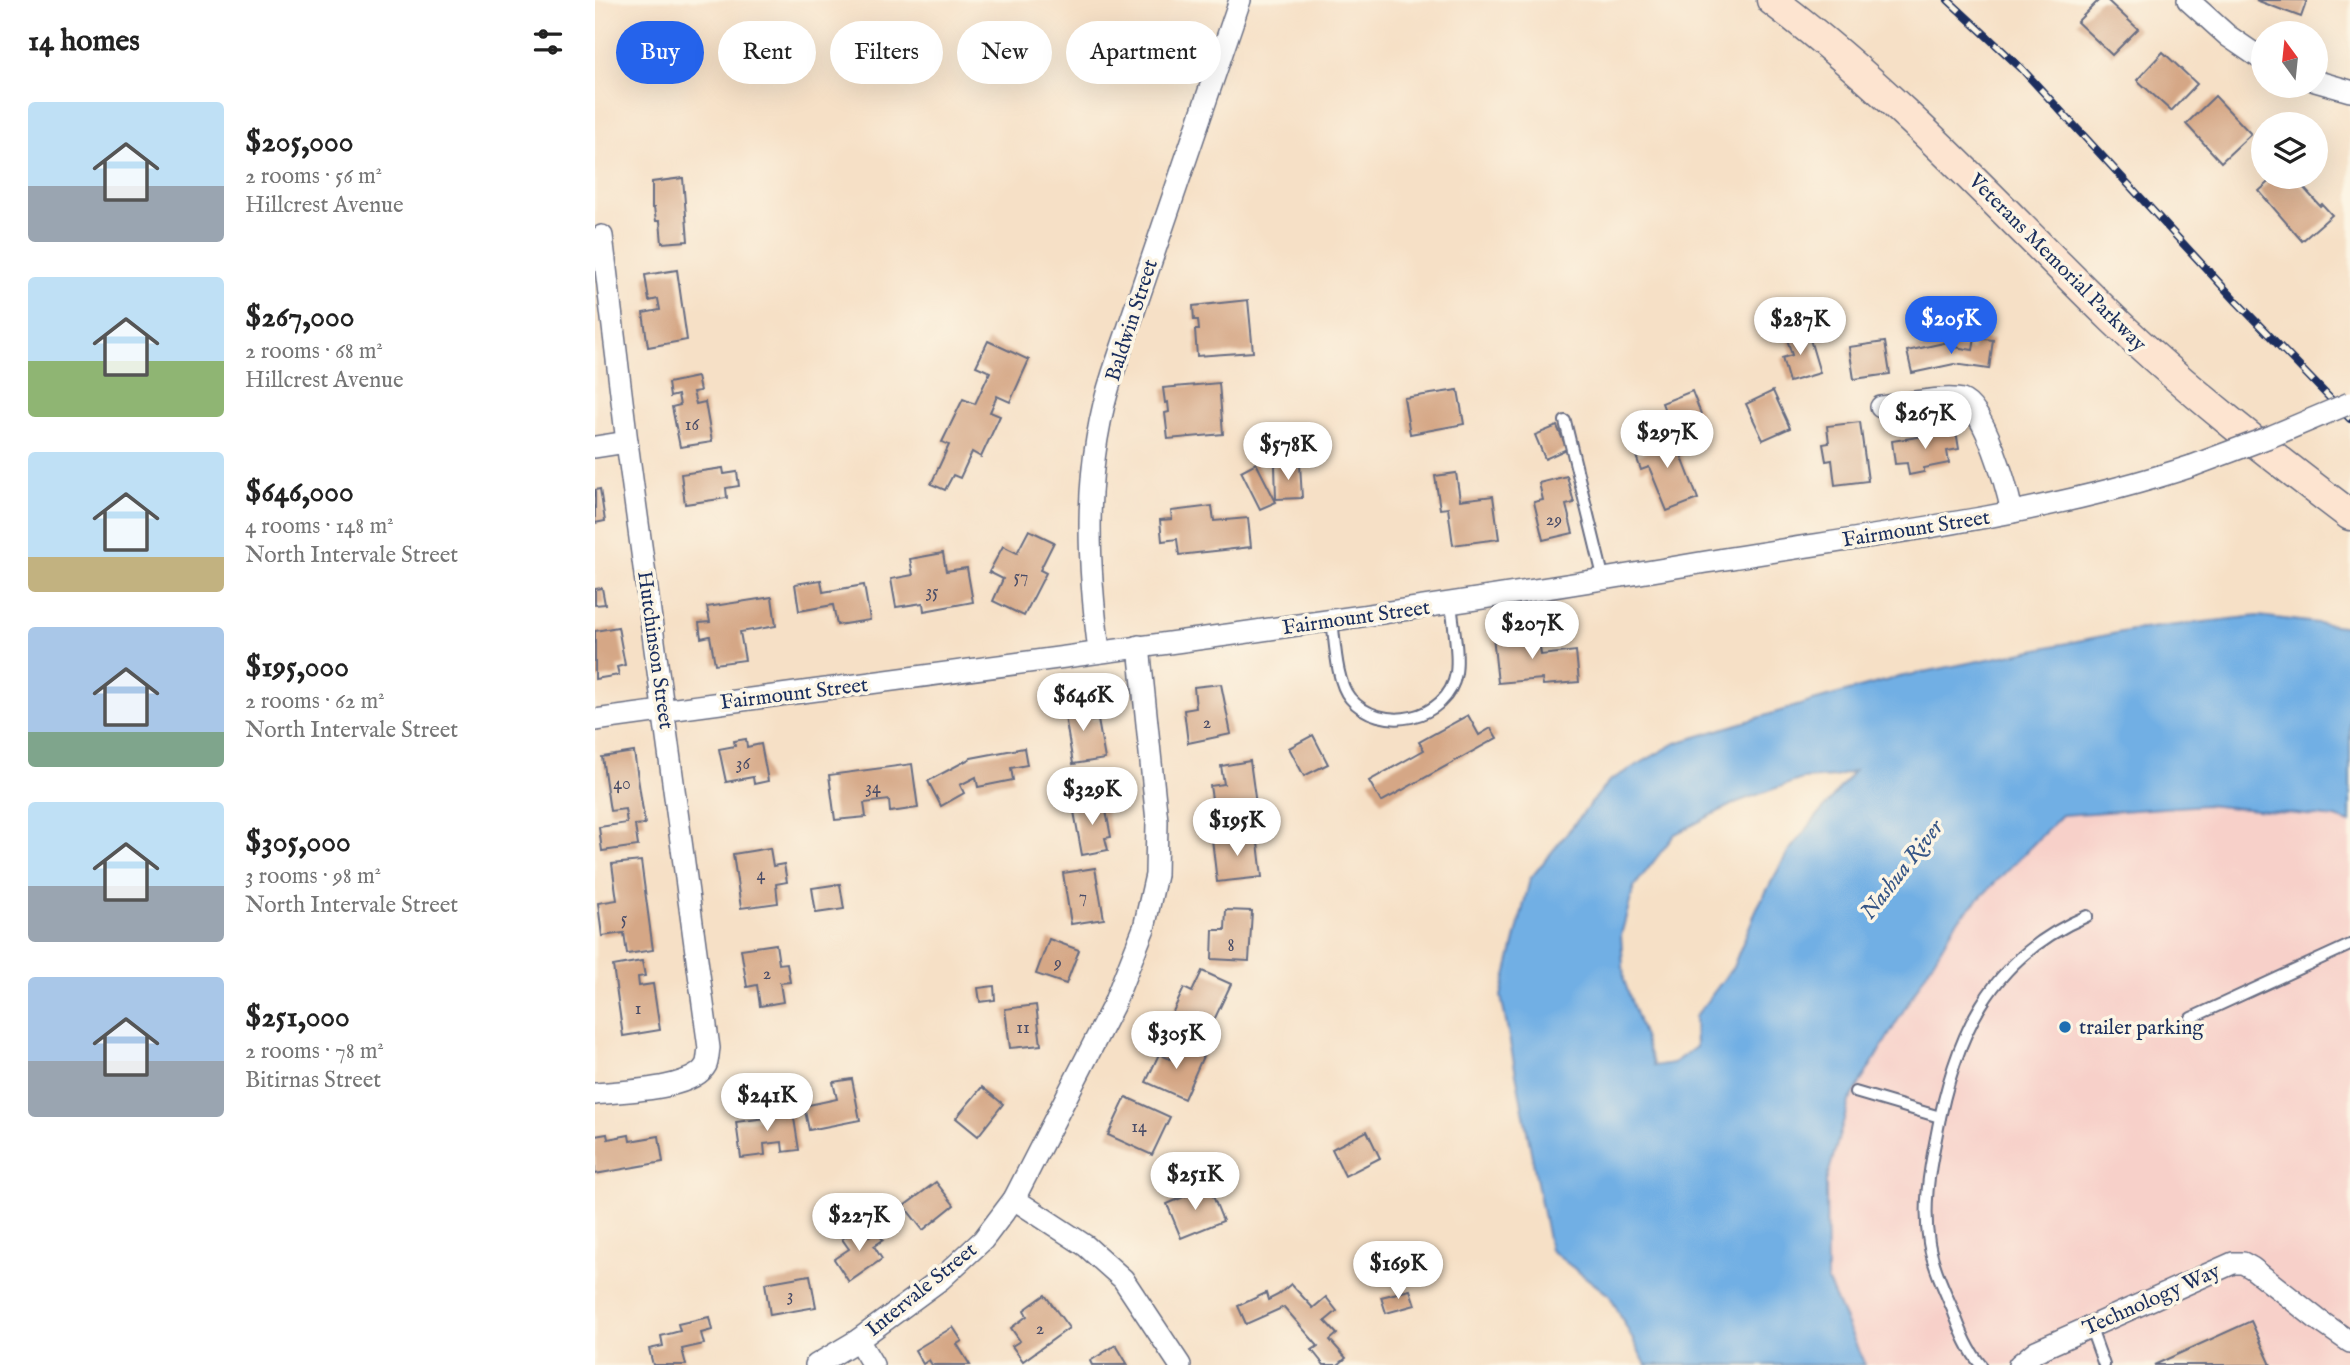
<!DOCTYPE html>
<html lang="en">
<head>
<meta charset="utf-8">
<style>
	:root { --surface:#fff; --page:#f6f6f6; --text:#222; --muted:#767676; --accent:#2563eb }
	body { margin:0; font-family:"IM FELL English",serif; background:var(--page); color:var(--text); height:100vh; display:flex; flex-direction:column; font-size:26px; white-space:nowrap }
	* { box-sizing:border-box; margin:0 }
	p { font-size:23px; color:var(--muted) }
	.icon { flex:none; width:38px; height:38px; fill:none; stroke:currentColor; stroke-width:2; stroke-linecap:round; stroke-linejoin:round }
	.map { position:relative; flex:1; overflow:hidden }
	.sheet { display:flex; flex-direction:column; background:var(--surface); width:595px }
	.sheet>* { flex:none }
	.banner { position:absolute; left:21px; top:21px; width:665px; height:63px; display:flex; gap:14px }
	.needle { width:46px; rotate:345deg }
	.controls { position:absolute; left:1656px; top:21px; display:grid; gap:14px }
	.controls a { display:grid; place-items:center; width:77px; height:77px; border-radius:50%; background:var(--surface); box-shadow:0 7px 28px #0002; font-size:35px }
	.price { position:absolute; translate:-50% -60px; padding:0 16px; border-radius:24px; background:#fff; color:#222; font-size:23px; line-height:46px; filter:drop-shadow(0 2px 4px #0008) }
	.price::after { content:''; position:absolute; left:50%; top:42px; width:21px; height:16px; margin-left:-10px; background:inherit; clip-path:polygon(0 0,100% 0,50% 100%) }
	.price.on { background:var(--accent); color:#fff }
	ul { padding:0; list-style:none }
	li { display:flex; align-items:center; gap:21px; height:175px; padding:0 28px }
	li span { display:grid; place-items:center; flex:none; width:196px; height:140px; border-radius:7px; color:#555 }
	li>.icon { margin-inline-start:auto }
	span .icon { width:84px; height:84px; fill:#fffc; stroke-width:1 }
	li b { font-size:30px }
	h2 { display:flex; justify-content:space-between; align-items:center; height:84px; padding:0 28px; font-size:30px }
	.tag { padding:0 24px; border-radius:32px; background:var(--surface); box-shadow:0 7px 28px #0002; font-size:24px; line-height:63px }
	.tag.on { background:var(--accent); color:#fff }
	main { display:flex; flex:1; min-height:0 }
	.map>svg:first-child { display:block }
</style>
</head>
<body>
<main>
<section class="sheet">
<h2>14 homes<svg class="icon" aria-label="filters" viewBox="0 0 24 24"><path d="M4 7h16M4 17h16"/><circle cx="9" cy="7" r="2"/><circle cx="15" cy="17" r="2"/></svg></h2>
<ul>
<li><span style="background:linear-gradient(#bfe0f5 60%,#9aa5b1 0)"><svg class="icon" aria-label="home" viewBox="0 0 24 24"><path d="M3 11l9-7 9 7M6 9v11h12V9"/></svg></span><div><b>$205,000</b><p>2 rooms · 56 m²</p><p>Hillcrest Avenue</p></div></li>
<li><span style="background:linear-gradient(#bfe0f5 60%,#8fb573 0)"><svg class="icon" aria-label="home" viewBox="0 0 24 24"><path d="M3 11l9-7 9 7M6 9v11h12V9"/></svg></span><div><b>$267,000</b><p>2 rooms · 68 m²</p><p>Hillcrest Avenue</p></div></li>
<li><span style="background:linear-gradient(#bfe0f5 75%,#c2b280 0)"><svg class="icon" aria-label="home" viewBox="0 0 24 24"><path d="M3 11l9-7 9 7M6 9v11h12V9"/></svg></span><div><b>$646,000</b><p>4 rooms · 148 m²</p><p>North Intervale Street</p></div></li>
<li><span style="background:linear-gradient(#a9c7e8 75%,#7fa58c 0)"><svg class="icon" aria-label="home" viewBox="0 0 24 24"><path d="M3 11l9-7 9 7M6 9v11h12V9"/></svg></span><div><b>$195,000</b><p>2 rooms · 62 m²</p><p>North Intervale Street</p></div></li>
<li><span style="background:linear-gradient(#bfe0f5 60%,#9aa5b1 0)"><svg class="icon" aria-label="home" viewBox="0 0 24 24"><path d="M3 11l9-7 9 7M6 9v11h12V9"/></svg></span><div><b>$305,000</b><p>3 rooms · 98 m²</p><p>North Intervale Street</p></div></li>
<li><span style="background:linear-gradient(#a9c7e8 60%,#9aa5b1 0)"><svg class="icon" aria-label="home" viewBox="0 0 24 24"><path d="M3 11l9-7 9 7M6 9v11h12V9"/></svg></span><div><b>$251,000</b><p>2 rooms · 78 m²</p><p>Bitirnas Street</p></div></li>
</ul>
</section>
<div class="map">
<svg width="1755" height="1365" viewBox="0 0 1755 1365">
	<rect width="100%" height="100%" fill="#fcf5e5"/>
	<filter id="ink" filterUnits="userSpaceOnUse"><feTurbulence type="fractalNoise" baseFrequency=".0143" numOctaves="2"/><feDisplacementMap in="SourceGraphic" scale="14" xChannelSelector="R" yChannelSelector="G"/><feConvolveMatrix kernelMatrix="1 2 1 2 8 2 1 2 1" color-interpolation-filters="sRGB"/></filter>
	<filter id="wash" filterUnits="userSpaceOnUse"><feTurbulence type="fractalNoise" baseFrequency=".00686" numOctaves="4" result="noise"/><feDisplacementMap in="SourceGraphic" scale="28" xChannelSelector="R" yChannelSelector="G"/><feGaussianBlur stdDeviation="1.57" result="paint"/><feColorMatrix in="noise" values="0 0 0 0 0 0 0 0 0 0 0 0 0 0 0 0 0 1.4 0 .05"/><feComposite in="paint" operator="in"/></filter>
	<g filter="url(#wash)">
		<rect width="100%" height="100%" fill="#f6e0c6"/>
		<polygon fill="#f7d0c9" points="1611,805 1741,818 1755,823 1755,1365 1270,1365 1232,1280 1231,1182 1254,1102 1362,921 1467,815"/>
		<path fill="#71afe4" stroke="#466fa1" stroke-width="2" fill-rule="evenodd" d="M1663 616 1755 627V823L1741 818 1611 805 1467 815 1362 921 1254 1102 1231 1182 1232 1280 1270 1365H1051L1015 1296 955 1250 906 996 935 879 1014 781 1081 743 1218 701 1304 677 1537 630ZM1259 771 1193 852 1162 908 1138 967 1100 1017 1101 1047 1078 1063 1059 1066 1029 980 1026 935 1039 887 1080 834 1142 802 1207 779 1240 777Z"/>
		<g id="blocks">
			<g fill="#d5a786">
				<polygon points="1504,0 1512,0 1543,29 1517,55 1482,22"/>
				<polygon points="1661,0 1712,0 1706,17"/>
				<polygon points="1568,52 1602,84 1576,111 1542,80"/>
				<polygon points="1620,96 1656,134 1626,162 1591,124"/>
				<polygon points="1680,177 1699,177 1725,206 1727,204 1737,215 1707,241 1664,191"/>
				<polygon points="88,178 93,241 67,243 65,221 61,221 59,208 57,208 57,182"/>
				<polygon points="82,270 92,340 53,347 48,313 65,310 63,299 54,301 50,275"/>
				<polygon points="653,300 658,352 602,356 600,330 604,330 603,320 599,320 598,306"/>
				<polygon points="1212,329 1225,373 1194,382 1187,358 1197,355 1191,336"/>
				<polygon points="1380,338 1398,340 1394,369 1359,364 1317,373 1312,351 1358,341 1360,347 1378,350"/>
				<polygon points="393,341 434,360 415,402 402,396 395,412 405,416 386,457 377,452 365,478 358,475 350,490 336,484 354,445 347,442 368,399 380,404 395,372 381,366"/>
				<polygon points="1290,342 1295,374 1259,379 1254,347"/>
				<polygon points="102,377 105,391 98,392 101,404 110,402 117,442 85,447 77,407 85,405 83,395 75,397 73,383"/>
				<polygon points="624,383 628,434 573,439 570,413 574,412 573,402 570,403 568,388"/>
				<polygon points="863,390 869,424 815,434 809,398"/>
				<polygon points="1097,391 1106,414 1076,426 1067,403"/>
				<polygon points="1178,391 1195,428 1168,440 1151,404"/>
				<polygon points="1265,422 1273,481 1240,485 1237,460 1231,461 1228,444 1234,443 1232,426"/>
				<polygon points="962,426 972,449 950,459 940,435"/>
				<polygon points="1064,427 1071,445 1081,442 1103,499 1072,511 1054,467 1046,470 1041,456 1052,452 1045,434"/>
				<polygon points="1361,431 1364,449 1352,451 1354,463 1329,468 1329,472 1314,475 1312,463 1300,464 1297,441"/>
				<polygon points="661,463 681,502 665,509 646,471"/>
				<polygon points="705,464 707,498 681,499 680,465"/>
				<polygon points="128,468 129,474 142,472 144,486 131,488 132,498 90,504 86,474"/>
				<polygon points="861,473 865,500 898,496 904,539 858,545 853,508 845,509 840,476"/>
				<polygon points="972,476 979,503 971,505 978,533 948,540 939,502 948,500 944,483"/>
				<polygon points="5,489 10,521 0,523 0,490"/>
				<polygon points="617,506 619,521 653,518 656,547 584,555 582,539 567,541 565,520 577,519 576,511"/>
				<polygon points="434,530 459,542 445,570 451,573 429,616 398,601 408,579 394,572 408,546 422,553"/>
				<polygon points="348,553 351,571 372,568 378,602 329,611 328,603 301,607 296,579 318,575 315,559"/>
				<polygon points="226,580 228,592 269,585 275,620 242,625 238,605 204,611 200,584"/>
				<polygon points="7,588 10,604 0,605 0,589"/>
				<polygon points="177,597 181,626 145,632 150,660 120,664 115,636 106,638 104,623 115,622 112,607"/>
				<polygon points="23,627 30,665 22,667 24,675 0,679 0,631"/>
				<polygon points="943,631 946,655 981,651 984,682 948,685 947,679 903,683 898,636"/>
				<polygon points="626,684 636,734 593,743 589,710 601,708 599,687"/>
				<polygon points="494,700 497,721 503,720 510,759 478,764 468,704"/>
				<polygon points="873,715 884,735 896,728 902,738 786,802 774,781 829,750 824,742"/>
				<polygon points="718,735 733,764 709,776 694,748"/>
				<polygon points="151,739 152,747 166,744 173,781 159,784 158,777 131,782 124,749 140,746 139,741"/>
				<polygon points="429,748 432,765 416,768 418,780 383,787 381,777 365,785 369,793 346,806 333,781 376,758"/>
				<polygon points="39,752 50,824 40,825 43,846 7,851 4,827 32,823 30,809 15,811 7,757"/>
				<polygon points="655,761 662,812 620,818 615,786 629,784 626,766"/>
				<polygon points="317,764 323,808 295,812 294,800 269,803 271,817 240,820 234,775"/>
				<polygon points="509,800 516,837 510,838 513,850 487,855 478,806"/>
				<polygon points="662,834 667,877 622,882 617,839"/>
				<polygon points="175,848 178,866 189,864 192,882 181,884 183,903 146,908 138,854"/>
				<polygon points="46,861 58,950 32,954 29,933 7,936 3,903 22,900 17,864"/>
				<polygon points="500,868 509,919 476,924 468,873"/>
				<polygon points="245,884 249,909 221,913 217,888"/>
				<polygon points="631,910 657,911 654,961 617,959 618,930 630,930"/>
				<polygon points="454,939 484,950 471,984 441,974"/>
				<polygon points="181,944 184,964 192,963 195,982 185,983 188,1002 165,1006 162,985 152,987 146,949"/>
				<polygon points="47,961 50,976 43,977 44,986 58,984 65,1030 28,1036 18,966"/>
				<polygon points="607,971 636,984 612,1035 575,1018 589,988 597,992"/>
				<polygon points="399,986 400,1000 385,1002 383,988"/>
				<polygon points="441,1005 446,1045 415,1048 410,1009"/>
				<polygon points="583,1043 609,1054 589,1099 551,1082 564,1054 575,1059"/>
				<polygon points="257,1079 265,1120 214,1130 209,1106 242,1099 238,1082"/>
				<polygon points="387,1087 408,1104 383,1136 361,1118"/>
				<polygon points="531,1097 575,1117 557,1155 513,1135"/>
				<polygon points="185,1108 186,1114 198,1112 204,1150 188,1152 187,1142 169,1144 170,1155 146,1158 141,1122 171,1118 170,1110"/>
				<polygon points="772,1131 785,1158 750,1176 737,1149"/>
				<polygon points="12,1134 13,1139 34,1135 35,1141 64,1136 68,1162 0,1174 0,1136"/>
				<polygon points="341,1182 359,1205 328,1230 309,1206"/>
				<polygon points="614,1186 628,1221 586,1238 572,1204"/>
				<polygon points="267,1226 274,1236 281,1231 288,1240 279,1246 287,1259 254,1282 239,1259 254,1249 247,1239"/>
				<polygon points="215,1275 221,1307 175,1315 170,1283"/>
				<polygon points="696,1284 718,1308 731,1297 742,1311 730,1321 742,1334 735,1340 751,1358 743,1365 729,1365 717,1350 723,1346 689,1307 651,1324 643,1306 671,1293 673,1300 683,1295"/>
				<polygon points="815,1290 820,1305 791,1313 786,1297"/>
				<polygon points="450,1295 474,1328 428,1361 417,1346 425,1341 416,1328 432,1316 429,1310"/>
				<polygon points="114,1317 117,1330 106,1333 109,1344 87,1349 91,1365 58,1365 54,1349 68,1346 66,1336 85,1331 83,1324"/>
				<polygon points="1656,1321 1676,1365 1559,1365"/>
				<polygon points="358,1327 367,1341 362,1344 375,1365 337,1365 334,1360 328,1364 320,1350"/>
				<polygon points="521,1345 533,1365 497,1365 495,1361"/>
			</g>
		</g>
	</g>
	<g filter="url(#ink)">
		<use href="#blocks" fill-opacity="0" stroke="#686d82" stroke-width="2"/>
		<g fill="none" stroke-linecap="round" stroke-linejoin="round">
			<g stroke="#686d82" stroke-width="14">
				<g id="service">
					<polyline points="970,421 1009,580"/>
					<path d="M737 620C740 641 741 682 755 698 785 734 853 721 861 673 864 651 858 625 856 603"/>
					<polyline points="1596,1018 1755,945"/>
					<polyline points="1260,1092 1345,1117"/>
					<polyline points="1495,1326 1509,1365"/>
					<path d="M1386 1365C1372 1349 1365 1328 1357 1308 1348 1287 1338 1266 1334 1243 1328 1208 1334 1172 1341 1138 1359 1038 1393 958 1492 916"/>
				</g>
			</g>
			<g stroke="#686d82" stroke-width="24">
				<g id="minor">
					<polyline points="1593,0 1633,36 1668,60"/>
					<polyline points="1720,81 1755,91"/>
					<path d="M1286 407C1305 405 1351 395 1367 400 1390 408 1412 488 1417 512"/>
					<polyline points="0,447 32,442"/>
					<path d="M504 651C492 557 488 464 518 373L645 0"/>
					<path d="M0 720C370 669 742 625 1111 562 1273 535 1440 518 1597 466"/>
					<path d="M0 1094C27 1091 98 1090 111 1065 113 1061 113 1053 114 1048L32 442 7 236"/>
					<polyline points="419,1199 491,1246 528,1279 585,1365"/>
					<polyline points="263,1340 278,1365"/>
					<polyline points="221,1365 263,1340 346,1279 388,1240 419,1199 518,1006 549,928 561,875 562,821 544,646"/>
					<polyline points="1424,1365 1441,1351 1638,1263 1648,1263 1657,1268 1722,1319 1755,1342"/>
				</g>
			</g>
			<g stroke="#686d82" stroke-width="33">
				<path id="secondary" d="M1177 0C1302 94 1406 210 1518 319 1592 390 1673 453 1755 515"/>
			</g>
			<use href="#service" stroke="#fff" stroke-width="10"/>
			<use href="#minor" stroke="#fff" stroke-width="21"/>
			<use href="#secondary" stroke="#fde4d0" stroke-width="30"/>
			<g stroke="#1b2f5e" stroke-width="8">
				<polyline id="rail" points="1353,0 1426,68 1642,302 1755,419"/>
			</g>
			<use href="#rail" stroke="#fcf5e5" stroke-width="5" stroke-dasharray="16" stroke-linecap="butt"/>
			<g stroke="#686d82" stroke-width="24" stroke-linecap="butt">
				<polyline id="minor-bridge" points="1597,466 1677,436 1755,403"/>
			</g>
			<use href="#minor-bridge" stroke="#fff" stroke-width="21"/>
		</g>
	</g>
	<circle fill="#1f6fb2" stroke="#fcf5e5" stroke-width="2.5" cx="1470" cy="1027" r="7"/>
	<g text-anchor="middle" stroke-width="7" stroke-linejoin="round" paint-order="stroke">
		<g font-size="18" fill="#4a4d68">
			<text x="97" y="430">16</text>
			<text x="959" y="525">29</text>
			<text x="426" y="582">57</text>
			<text x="337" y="597">35</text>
			<text x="612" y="728">2</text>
			<text x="148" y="769">36</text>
			<text x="27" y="789">40</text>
			<text x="278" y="793">34</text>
			<text x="166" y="880">4</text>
			<text x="488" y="902">7</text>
			<text x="29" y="924">5</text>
			<text x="636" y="951">8</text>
			<text x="463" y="968">9</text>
			<text x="172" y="979">2</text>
			<text x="43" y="1014">1</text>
			<text x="428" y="1033">11</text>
			<text x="544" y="1132">14</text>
			<text x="195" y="1301">3</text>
			<text x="445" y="1334">2</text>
		</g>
		<g font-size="21" fill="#1b2f5e" stroke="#fcf5e5">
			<text transform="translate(1463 262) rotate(45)" y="7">Veterans Memorial Parkway</text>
			<text transform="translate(536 320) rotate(-72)" y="7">Baldwin Street</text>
			<text transform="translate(1321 528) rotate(-9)" y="7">Fairmount Street</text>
			<text transform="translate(761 617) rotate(-8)" y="7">Fairmount Street</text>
			<text transform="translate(61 650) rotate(82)" y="7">Hutchinson Street</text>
			<text transform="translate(199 693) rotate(-7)" y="7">Fairmount Street</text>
			<text transform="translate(326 1289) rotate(-39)" y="7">Intervale Street</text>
			<text transform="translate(1556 1299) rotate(-24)" y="7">Technology Way</text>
		</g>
		<g font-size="21" fill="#1b2f5e" stroke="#fcf5e5" text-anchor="start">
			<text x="1484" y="1034">trailer parking</text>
		</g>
		<g font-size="23" font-style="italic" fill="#355586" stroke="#fcf5e5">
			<text transform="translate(1306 869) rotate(-52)" y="8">Nashua River</text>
		</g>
	</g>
</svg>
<div class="controls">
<a><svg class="needle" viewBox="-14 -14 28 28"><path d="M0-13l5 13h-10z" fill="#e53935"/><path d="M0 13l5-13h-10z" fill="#767676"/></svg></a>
<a><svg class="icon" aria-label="layers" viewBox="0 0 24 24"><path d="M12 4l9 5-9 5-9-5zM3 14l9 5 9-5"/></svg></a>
</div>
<b class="price on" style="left:1356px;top:356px">$205K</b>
<b class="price" style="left:1205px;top:357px">$287K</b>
<b class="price" style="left:1330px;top:451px">$267K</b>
<b class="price" style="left:1072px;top:470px">$297K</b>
<b class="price" style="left:693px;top:482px">$578K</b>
<b class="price" style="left:937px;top:661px">$207K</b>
<b class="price" style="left:488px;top:733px">$646K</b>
<b class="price" style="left:497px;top:827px">$329K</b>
<b class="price" style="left:642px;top:858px">$195K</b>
<b class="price" style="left:581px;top:1071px">$305K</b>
<b class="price" style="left:172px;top:1133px">$241K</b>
<b class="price" style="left:600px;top:1212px">$251K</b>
<b class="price" style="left:264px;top:1253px">$227K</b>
<b class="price" style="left:803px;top:1301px">$169K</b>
<div class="banner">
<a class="tag on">Buy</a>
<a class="tag">Rent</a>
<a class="tag">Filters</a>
<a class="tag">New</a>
<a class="tag">Apartment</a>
</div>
</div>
</main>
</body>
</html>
